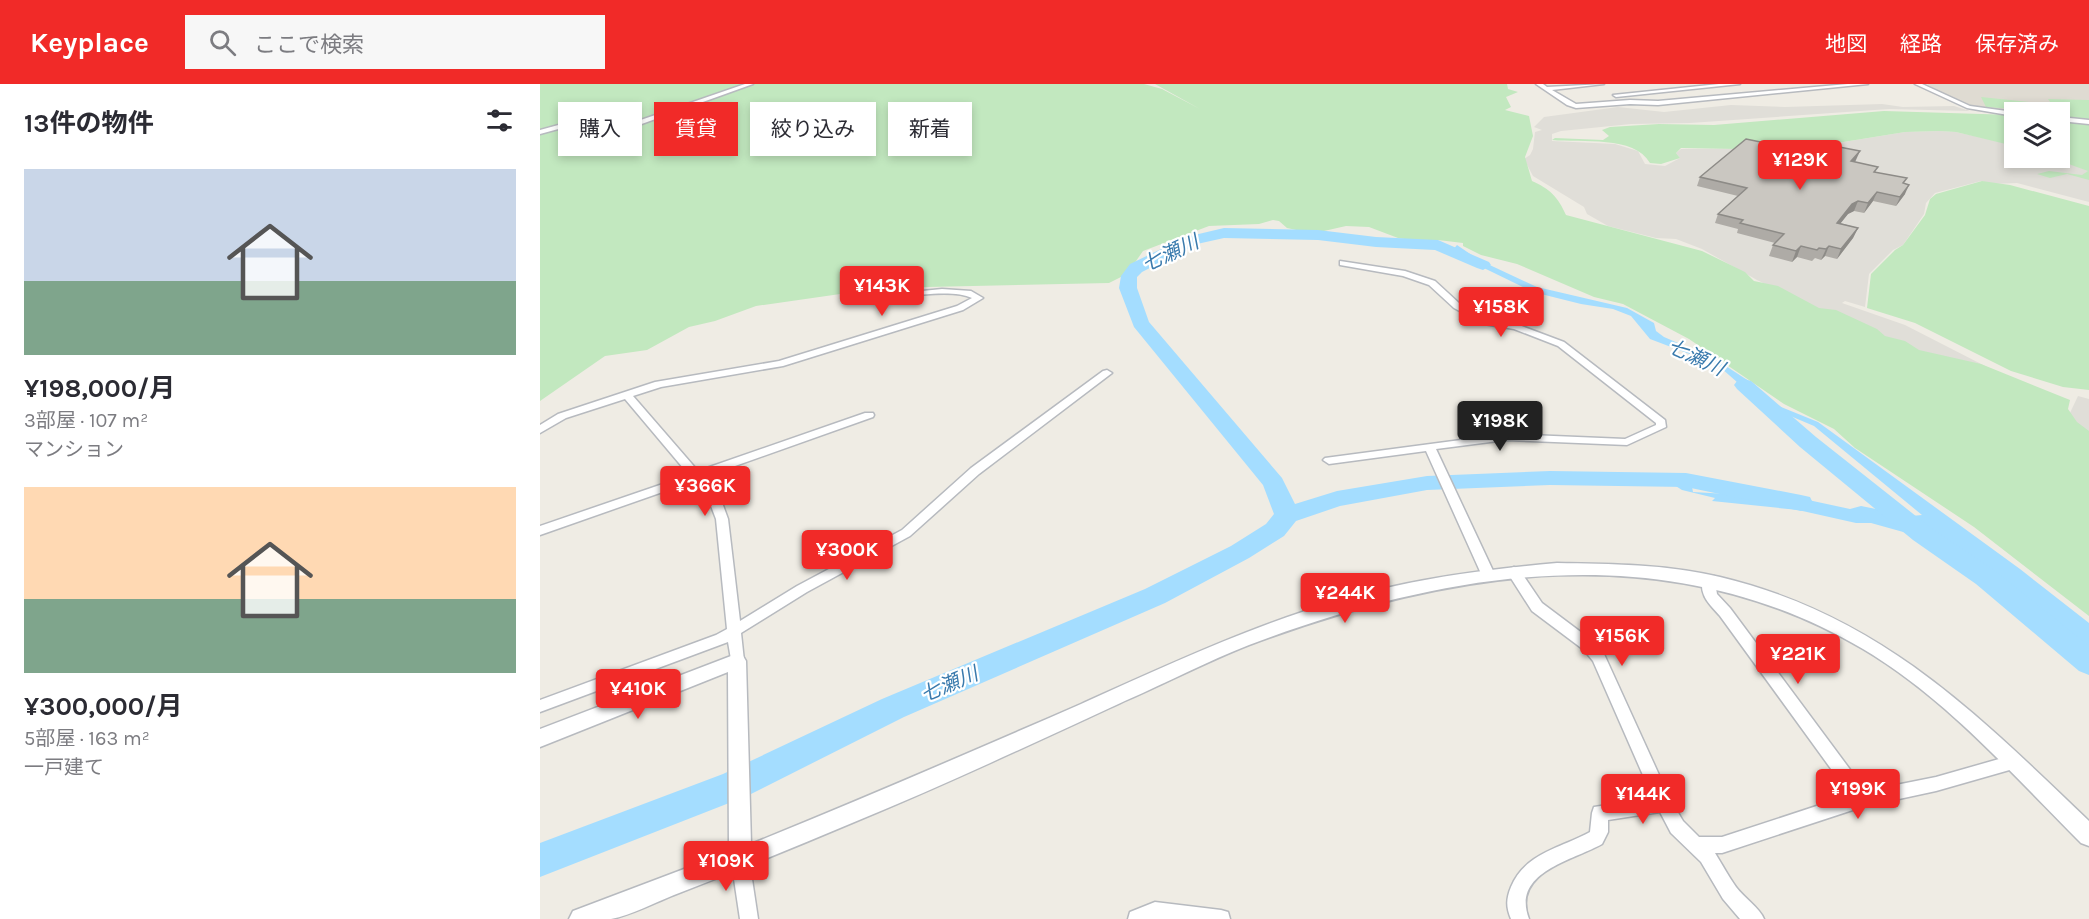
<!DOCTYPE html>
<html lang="ja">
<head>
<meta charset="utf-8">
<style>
	:root { --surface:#fff; --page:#f7f7f7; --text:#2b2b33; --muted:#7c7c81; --accent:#f12a28 }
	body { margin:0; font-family:Karla,"Noto Sans JP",sans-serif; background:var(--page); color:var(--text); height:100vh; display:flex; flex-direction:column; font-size:22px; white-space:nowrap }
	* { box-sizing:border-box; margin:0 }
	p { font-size:20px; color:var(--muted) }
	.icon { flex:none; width:33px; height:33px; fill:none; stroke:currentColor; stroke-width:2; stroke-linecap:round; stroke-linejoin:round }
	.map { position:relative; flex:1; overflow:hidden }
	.drawer { display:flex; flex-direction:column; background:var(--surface); width:540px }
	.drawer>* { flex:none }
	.top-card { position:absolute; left:18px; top:18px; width:570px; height:54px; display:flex; gap:12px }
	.tools { position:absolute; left:1464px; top:18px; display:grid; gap:12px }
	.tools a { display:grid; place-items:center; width:66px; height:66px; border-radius:0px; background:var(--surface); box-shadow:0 3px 9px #0003; font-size:30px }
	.price { position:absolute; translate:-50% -51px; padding:0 14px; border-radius:6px; background:var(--accent); color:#fff; font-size:20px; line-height:39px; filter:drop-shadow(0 2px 3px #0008) }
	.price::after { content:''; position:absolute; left:50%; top:36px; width:18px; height:14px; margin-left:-9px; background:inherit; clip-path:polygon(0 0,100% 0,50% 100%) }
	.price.on { background:#222; color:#fff }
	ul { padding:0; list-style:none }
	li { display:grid; align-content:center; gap:12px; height:318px; padding:0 24px }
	li span { display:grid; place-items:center; height:186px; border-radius:0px; color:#555 }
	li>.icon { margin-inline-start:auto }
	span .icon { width:108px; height:108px; fill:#fffc; stroke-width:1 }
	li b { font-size:26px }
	h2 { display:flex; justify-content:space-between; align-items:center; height:72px; padding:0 24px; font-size:26px }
	.pill { padding:0 21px; border-radius:0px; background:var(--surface); box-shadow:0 3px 9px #0003; font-size:21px; line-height:54px }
	.pill.on { background:var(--accent); color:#fff }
	header { display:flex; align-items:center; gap:36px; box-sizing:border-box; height:84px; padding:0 30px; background:var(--accent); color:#fff }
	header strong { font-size:28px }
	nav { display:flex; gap:33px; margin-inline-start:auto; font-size:21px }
	.search { width:420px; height:54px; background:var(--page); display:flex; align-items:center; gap:15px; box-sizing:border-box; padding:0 21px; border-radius:0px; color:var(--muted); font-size:22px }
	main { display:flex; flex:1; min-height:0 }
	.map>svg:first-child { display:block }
</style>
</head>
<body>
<header>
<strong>Keyplace</strong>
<div class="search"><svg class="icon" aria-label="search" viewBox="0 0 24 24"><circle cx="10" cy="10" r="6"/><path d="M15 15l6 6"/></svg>ここで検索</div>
<nav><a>地図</a><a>経路</a><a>保存済み</a></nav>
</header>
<main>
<section class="drawer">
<h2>13件の物件<svg class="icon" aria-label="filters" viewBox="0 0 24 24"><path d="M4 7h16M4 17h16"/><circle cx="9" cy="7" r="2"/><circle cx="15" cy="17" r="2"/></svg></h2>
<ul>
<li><span style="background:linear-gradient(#c9d6e8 60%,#7fa58c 0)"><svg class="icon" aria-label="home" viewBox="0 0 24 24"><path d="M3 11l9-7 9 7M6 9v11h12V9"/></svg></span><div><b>¥198,000/月</b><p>3部屋 · 107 m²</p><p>マンション</p></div></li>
<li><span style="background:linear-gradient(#ffd9b3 60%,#7fa58c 0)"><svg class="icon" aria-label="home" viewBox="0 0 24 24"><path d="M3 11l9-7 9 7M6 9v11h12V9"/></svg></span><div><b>¥300,000/月</b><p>5部屋 · 163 m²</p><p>一戸建て</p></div></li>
</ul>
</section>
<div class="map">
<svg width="1549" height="835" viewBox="0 0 1549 835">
	<rect width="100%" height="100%" fill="#efece4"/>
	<g fill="#e0ded8">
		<polygon points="1342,20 1363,23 1414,22 1430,27 1349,25 1150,39 1091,40 1021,47 1012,50 1012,57 1075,60 1098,67 1105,80 1125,82 1140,74 1136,69 1141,65 1267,64 1365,48 1399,47 1416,48 1474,61 1474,74 1515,74 1549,86 1549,118 1477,99 1452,100 1441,97 1395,109 1386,119 1384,130 1363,161 1353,166 1329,190 1325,223 1305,217 1302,219 1365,241 1447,283 1416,293 1217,196 1162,165 1136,155 1116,154 1068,142 1047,130 1044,123 993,92 984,75 990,71 993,65 995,48 1002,46 994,43 1004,33 1078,23 1124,28 1191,21 1245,23"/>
		<polygon points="1538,312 1549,315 1549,351 1529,331"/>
	</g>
	<polygon fill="#dfdbd2" points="1387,0 1549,0 1549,36 1520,32 1520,28 1482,28 1436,23 1412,15"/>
	<g fill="#c2e8bf">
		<path d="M0 0H604L622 5 660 25 615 0H967L968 5 978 8 966 13 971 23 965 26 989 32 993 52 985 73 992 97C1010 105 1018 113 1026 131L1162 167 1205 188 1214 197 1238 202 1279 224 1296 226 1337 245 1345 252 1365 257 1379 266 1441 280 1530 316 1528 325 1537 338 1549 347V532L1434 443 1315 364 1294 345 1244 320 1149 255 1083 220 1054 213 977 180 941 171 923 162V159L898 156 895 160 858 154 829 143 806 142 784 147H761L747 144 739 137 733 136 719 140 669 142 603 167 587 190 569 199 342 204 216 222 175 237 149 243 107 266 65 272 0 317V49L29 40H49L79 49 75 42C49 32 25 39 0 47Z"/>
		<polygon points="1441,13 1510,20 1514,28 1446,23"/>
		<polygon points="1508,15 1549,16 1549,35 1520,32"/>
		<path d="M1344 27 1474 31V62L1416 48 1399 47 1365 48 1254 66 1141 64 1136 69 1140 74 1121 80 1110 79C1094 51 1042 59 1012 56L1015 54 1063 56 1069 52 1062 46 1070 43 1119 40 1174 41Z"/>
		<polygon points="1520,36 1549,39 1549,96 1527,90 1510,94 1497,90 1509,87 1542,91 1548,87 1512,74 1520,74"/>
		<polygon points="1442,97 1470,101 1549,122 1549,306 1523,303 1471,287 1375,239 1327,224 1331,190 1355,166 1363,161 1385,131 1390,115 1396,110"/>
	</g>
	<polygon fill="#a4ddff" points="917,161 939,176 997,203 1087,224 1114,239 1116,247 1124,253 1175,275 1215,301 1217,305 1212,306 1236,321 1278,338 1480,485 1549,539 1549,567 1470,500 1417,463 1331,439 1316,439 1258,426 1172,417 1175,414 1142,406 1131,399 1111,399 1114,396 1133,395 1108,392 1105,390 1108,389 1140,391 1143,402 1152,403 1153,408 1259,414 1310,425 1321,422 1371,432 1382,431 1274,342 1222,320 1181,284 1168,277 1110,255 1091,232 1073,225 1041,220 993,208 911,168"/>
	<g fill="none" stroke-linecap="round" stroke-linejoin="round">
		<g fill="#a4ddff" fill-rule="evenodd">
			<polygon points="684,144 778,146 836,153 898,156 949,178 951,181 943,186 937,184 895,166 836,163 778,156 684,154 657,160 602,188 597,193 597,204 609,238 742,394 755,420 797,407 887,392 1010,387 1146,389 1261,411 1270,413 1273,419 1270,425 1261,427 1146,403 1010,401 887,406 800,422 756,437 744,452 709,474 625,519 364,633 207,712 0,793 0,759 183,690 342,615 605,505 691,462 726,440 734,430 723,401 594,243 579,204 581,192 590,180 646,153"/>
			<polygon points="1204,295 1211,297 1276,353 1391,444 1454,486 1549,562 1549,591 1539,587 1436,500 1373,456 1260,363 1197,305 1194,301 1197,297"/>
		</g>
		<g stroke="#b7babf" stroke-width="3">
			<g id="minor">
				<polygon points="205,0 213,0 96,42 80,44 33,41 0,50 0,46 33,37 80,40 95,38"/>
				<polygon points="996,0 1003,0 1007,3 1064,0 1012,6 1036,20 1090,16 1118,17 1308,0 1328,0 1118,21 1090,20 1036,24 1027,21"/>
				<polygon points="1179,0 1200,0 1076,13 1073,11"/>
				<polygon points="1375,0 1382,0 1430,22 1474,28 1474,32 1427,24"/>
				<polygon points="1520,33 1549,36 1549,40 1520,37"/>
				<polygon points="800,177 865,187 895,197 920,220 950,236 979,241 1024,258 1125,336 1126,343 1087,361 966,356 896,365 955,491 953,494 943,494 886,367 789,380 783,376 785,374 966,350 1085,355 1116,341 1116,339 1018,262 974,245 944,240 914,224 889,201 863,192 800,181"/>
				<path d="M402 205 431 207 443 214 423 226 243 282 121 303 93 312 158 387 325 329H333L334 331 333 333 164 393 180 413 188 435 200 537 257 502 362 446 431 384 563 287 567 286 572 289 439 390 370 452 267 508 201 549 204 577 202 581 197 583 192 581 188 558 0 628V616L176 551 187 545 176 435 168 414 154 397 0 451V442L149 391 85 315 26 334 0 349V341L18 330 115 298 239 277 417 222 432 214C410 203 349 215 323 219L319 216 323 213Z"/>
				<path d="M974 483 979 485 1002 519 1054 558 1064 570 1130 715 1143 737 1159 753H1182L1310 711 1180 532C1169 520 1157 509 1164 492H1174L1177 510 1190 524 1326 707 1396 693 1473 671 1479 673 1481 678 1479 683 1473 685 1396 707 1322 723 1182 769H1175C1182 780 1188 792 1196 803 1204 814 1220 824 1224 835H1200L1183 815 1161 778 1131 749 1120 728 1068 736V748L1062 760C1032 777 971 788 989 835H971C966 823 966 815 971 803 985 769 1021 764 1050 748L1052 729 1054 723 1113 714 1053 577 1044 566 992 527 967 488 969 485Z"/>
				<polygon points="200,766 206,769 209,775 218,835 200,835 191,775 194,769"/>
				<polygon points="615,818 681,826 688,828 690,835 588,835 590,828"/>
			</g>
		</g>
		<g stroke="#b7babf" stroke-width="3">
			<path id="tertiary" d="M1017 479C1071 480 1126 480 1180 493 1339 531 1435 628 1549 737V762L1541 759C1474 692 1406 614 1323 565 1127 450 912 485 709 561 668 577 628 598 587 616 496 658 405 701 312 739 253 764 194 788 134 811 114 819 92 831 71 835 58 835 43 835 29 835L33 827 189 768 188 588 0 663V645L191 572 197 570 203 572 206 577 211 760C322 715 431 668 541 620 643 574 745 526 855 502 909 490 962 484 1017 479Z"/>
		</g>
		<use href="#minor" fill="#fff" fill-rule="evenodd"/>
		<use href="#tertiary" fill="#fff" fill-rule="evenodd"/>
	</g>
	<polygon fill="#aeaba6" points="1274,69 1316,76 1315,78 1336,88 1364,100 1365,110 1356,122 1333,117 1324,129 1314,127 1308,130 1300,139 1318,144 1313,154 1297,175 1285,172 1281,176 1275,174 1272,177 1257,173 1252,178 1229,172 1233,161 1235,159 1197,149 1198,145 1175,139 1178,130 1198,112 1157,102 1160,93"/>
	<g fill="#8d8b87">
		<polygon points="1320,67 1316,76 1307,86 1311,77"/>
		<polygon points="1369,101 1365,110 1356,122 1360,113"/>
		<polygon points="1337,108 1333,117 1324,129 1328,119"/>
		<polygon points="1318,117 1314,127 1308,130 1293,149 1297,139 1312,120"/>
		<polygon points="1318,144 1313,154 1297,175 1301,165"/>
		<polygon points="1261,162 1257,173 1252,178 1256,167"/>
		<polygon points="1289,162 1285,172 1281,176 1286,165"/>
	</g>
	<polygon fill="#cac7c1" stroke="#8d8b87" stroke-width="1.5" points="1206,55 1274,69 1284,60 1320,67 1311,77 1338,83 1334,88 1367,94 1363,99 1369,101 1360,113 1337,108 1328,119 1318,117 1312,120 1297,139 1318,144 1301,165 1289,162 1286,165 1279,164 1277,166 1261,162 1256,167 1233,161 1244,150 1200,139 1203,136 1178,130 1207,104 1160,93"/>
	<g text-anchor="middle" stroke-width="4.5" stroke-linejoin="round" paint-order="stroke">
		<g font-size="20" font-style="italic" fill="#397aad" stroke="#fff">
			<text transform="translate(630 169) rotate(-25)" y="7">七瀬川</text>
			<text transform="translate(1156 273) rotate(25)" y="7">七瀬川</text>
			<text transform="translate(409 600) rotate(-23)" y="7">七瀬川</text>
		</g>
	</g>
</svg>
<div class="tools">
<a><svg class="icon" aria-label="layers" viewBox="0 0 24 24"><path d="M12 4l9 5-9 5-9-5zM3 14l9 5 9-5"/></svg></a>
</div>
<b class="price" style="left:1260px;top:107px">¥129K</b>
<b class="price" style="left:342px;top:233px">¥143K</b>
<b class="price" style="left:961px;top:254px">¥158K</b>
<b class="price on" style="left:960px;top:368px">¥198K</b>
<b class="price" style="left:165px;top:433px">¥366K</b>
<b class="price" style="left:307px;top:497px">¥300K</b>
<b class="price" style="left:805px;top:540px">¥244K</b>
<b class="price" style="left:1082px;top:583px">¥156K</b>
<b class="price" style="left:1258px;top:601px">¥221K</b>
<b class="price" style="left:98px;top:636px">¥410K</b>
<b class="price" style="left:1318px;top:736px">¥199K</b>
<b class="price" style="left:1103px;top:741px">¥144K</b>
<b class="price" style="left:186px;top:808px">¥109K</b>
<div class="top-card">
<a class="pill">購入</a>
<a class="pill on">賃貸</a>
<a class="pill">絞り込み</a>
<a class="pill">新着</a>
</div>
</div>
</main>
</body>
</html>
